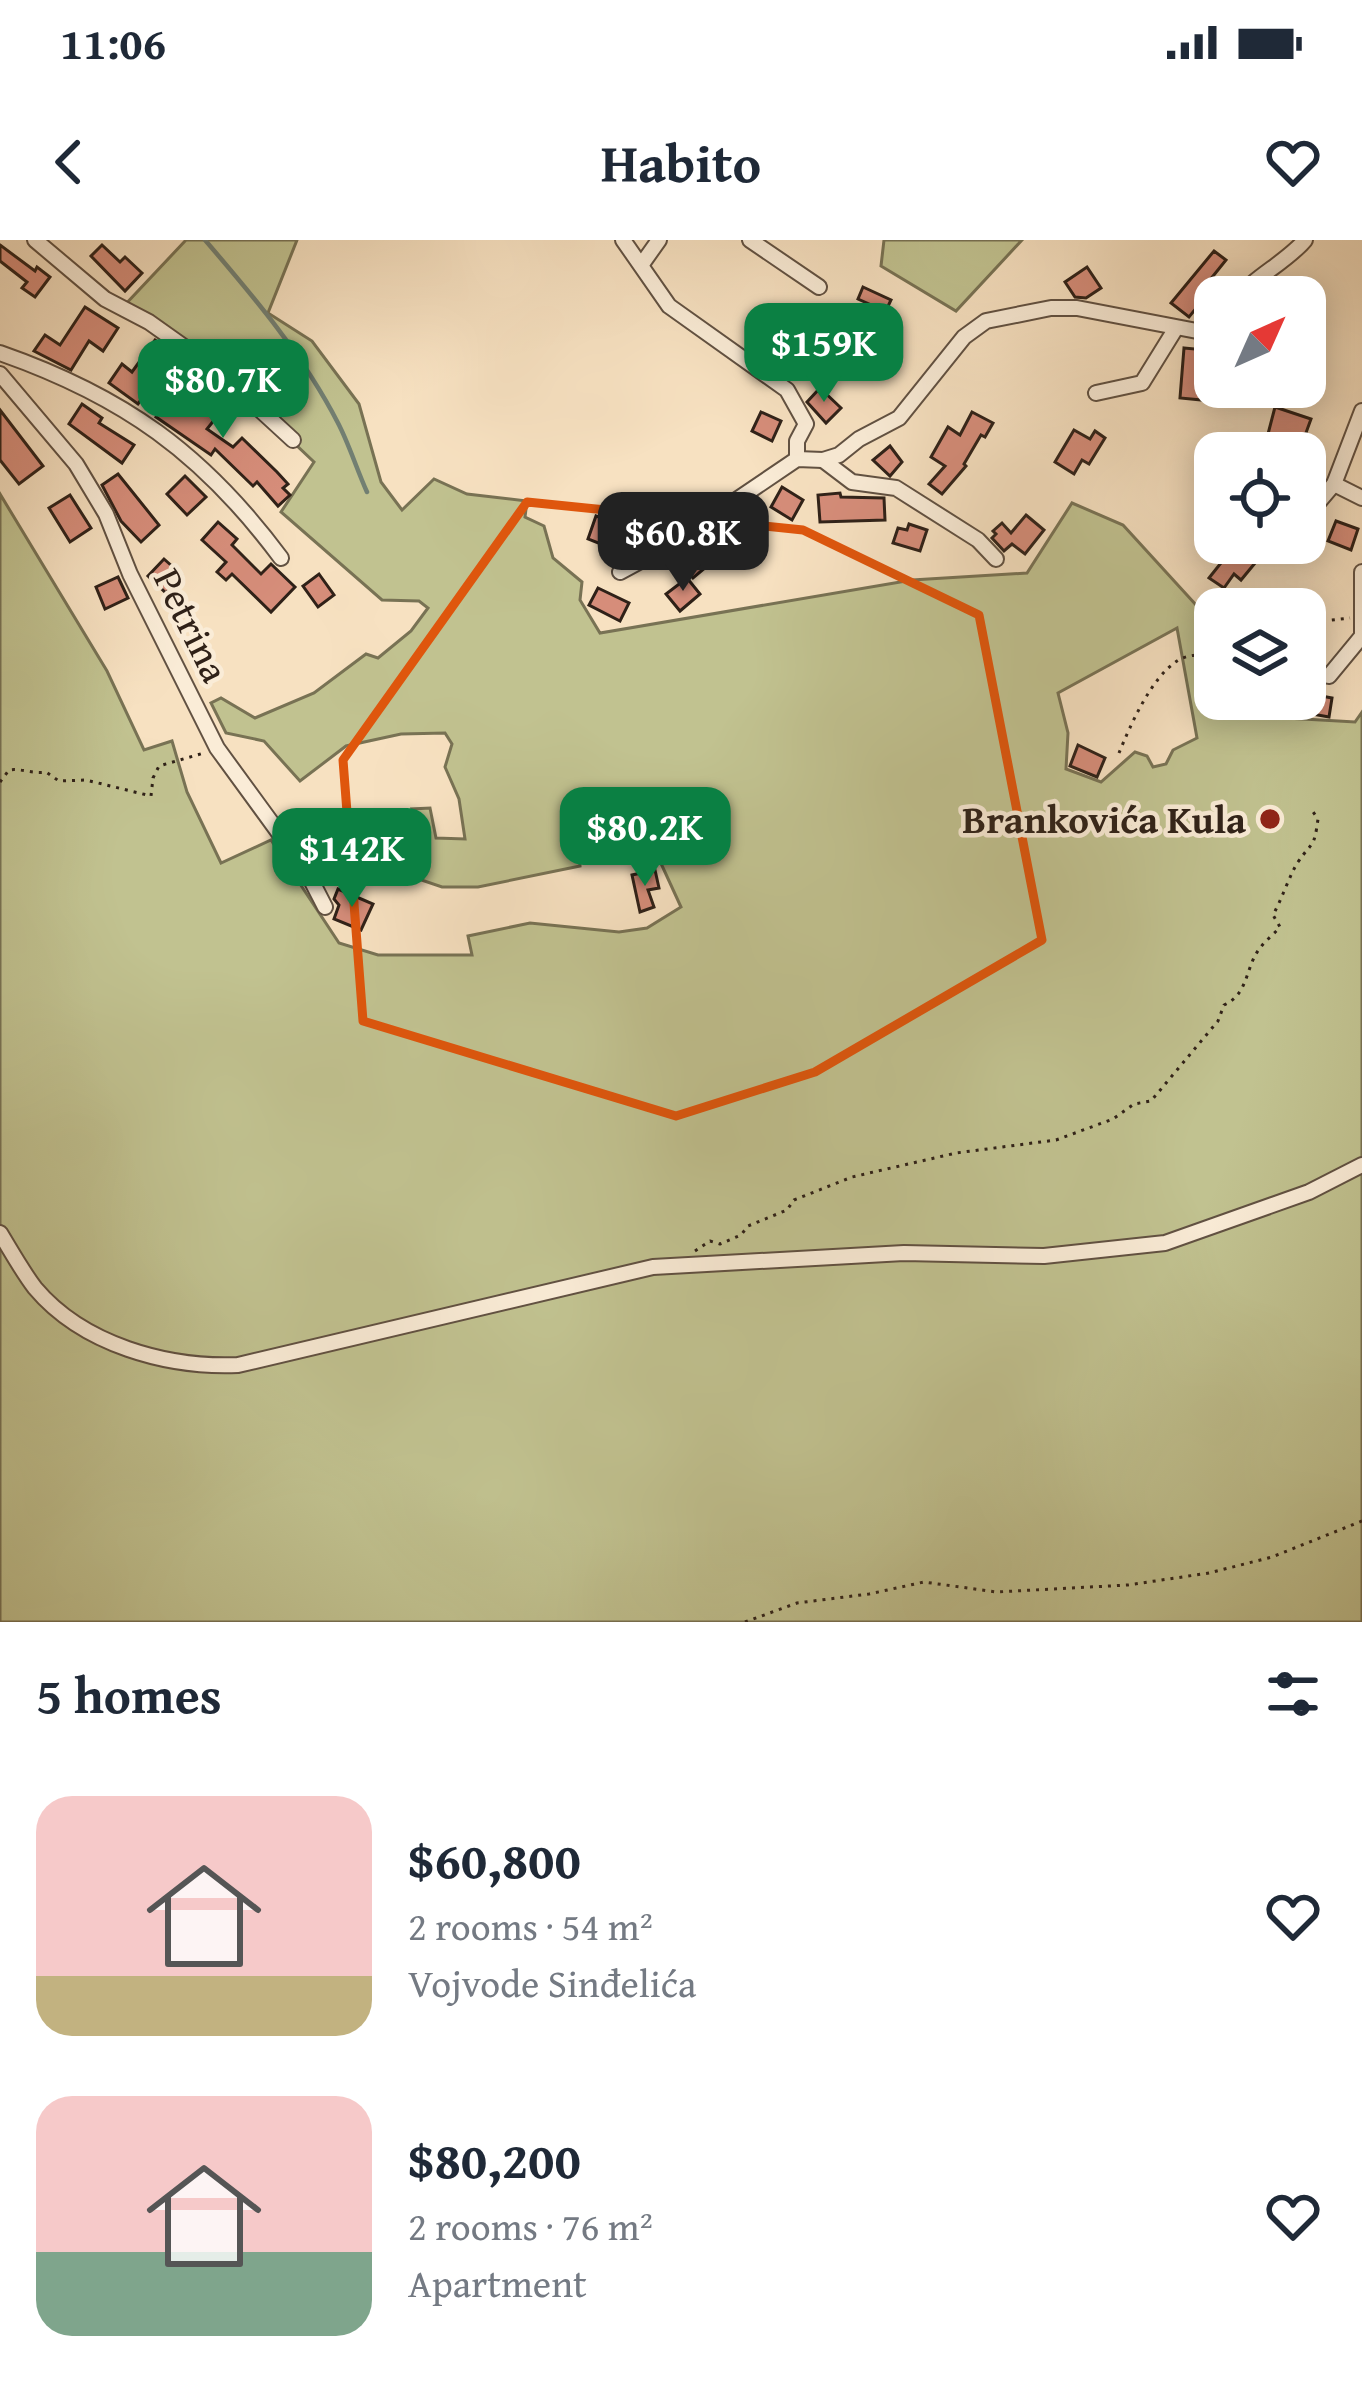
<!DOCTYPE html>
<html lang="en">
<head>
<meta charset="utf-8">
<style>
	:root { --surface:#fff; --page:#f2f2f3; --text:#1f2937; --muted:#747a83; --accent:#0b8043 }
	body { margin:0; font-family:"Gentium Book Plus",serif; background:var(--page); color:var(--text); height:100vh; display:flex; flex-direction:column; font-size:45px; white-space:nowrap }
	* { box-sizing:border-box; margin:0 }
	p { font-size:39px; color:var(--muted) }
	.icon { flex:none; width:66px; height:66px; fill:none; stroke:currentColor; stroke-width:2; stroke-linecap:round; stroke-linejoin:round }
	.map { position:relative; height:1382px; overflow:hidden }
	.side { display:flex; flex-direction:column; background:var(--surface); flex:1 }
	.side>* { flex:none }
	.needle { width:78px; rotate:45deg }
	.controls { position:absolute; left:1194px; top:36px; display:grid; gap:24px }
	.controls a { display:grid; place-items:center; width:132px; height:132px; border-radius:24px; background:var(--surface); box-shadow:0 6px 30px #0003; font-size:60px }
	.price { position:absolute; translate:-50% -102px; padding:0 27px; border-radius:24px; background:var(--accent); color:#fff; font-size:39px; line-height:78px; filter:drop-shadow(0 3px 6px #0008) }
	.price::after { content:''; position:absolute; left:50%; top:72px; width:36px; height:27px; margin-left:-18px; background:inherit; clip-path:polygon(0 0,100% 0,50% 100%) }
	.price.on { background:#222; color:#fff }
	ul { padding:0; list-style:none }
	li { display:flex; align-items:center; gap:36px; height:300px; padding:0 36px }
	li span { display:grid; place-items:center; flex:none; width:336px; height:240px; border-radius:36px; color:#555 }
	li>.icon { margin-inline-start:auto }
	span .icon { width:144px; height:144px; fill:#fffc; stroke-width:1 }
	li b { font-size:51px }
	h2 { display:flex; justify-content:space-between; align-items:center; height:144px; padding:0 36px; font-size:51px }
	.status { display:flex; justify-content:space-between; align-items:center; height:84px; padding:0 60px; background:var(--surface); direction:ltr }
	.status svg { height:33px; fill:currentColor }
	header { display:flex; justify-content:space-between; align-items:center; height:156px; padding:0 36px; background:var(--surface); font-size:54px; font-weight:700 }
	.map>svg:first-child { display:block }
</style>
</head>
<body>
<div class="status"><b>11:06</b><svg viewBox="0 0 49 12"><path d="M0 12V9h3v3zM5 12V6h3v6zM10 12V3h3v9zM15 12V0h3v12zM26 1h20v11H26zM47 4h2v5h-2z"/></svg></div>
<header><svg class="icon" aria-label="back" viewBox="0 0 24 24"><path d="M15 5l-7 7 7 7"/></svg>Habito<svg class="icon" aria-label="heart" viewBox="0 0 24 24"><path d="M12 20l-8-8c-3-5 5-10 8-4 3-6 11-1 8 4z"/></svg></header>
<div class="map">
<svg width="1362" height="1382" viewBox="0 0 1362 1382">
	<rect width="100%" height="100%" fill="#f7e1c1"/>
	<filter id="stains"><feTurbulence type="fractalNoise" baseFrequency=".00167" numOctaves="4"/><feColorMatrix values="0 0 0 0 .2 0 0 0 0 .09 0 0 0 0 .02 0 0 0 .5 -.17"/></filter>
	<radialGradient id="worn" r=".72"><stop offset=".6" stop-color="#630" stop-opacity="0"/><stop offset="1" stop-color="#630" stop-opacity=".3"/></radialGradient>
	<g fill="#c1c290" stroke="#787254" stroke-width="3" fill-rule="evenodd">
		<path d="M186 0H297L268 73 312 101 359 164 381 242 402 270 434 239 467 254 527 261 525 277 544 286 553 318 582 342 580 360 600 393 912 340 1027 333 1072 263 1123 285 1197 366H1314L1313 420 1305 427V369H1215V459H1286L1287 478 1355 482 1362 472V922L1309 950 1164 1001 1044 1014 652 1025 238 1123 200 1125 124 1105 54 1064 0 989V254L107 431 144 510 172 501 187 552 221 623 271 600 339 703 378 715H472L468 696 530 683 619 692 647 688 681 667 648 595 634 601 579 610 580 626 478 647H442L377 625 391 601 419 615 427 607 412 569 430 568 436 598 465 599 459 559 445 527 452 504 445 493 401 494 346 506 300 541 264 501 226 493 211 463 221 458 255 478 314 453 366 414 378 418 411 391 428 368 419 361 382 360 281 272 314 222 218 131 122 68ZM1177 388 1197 498 1173 510 1166 524 1153 527 1147 516 1135 512 1101 542 1066 529 1068 493 1058 453Z"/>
		<polygon points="884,0 1022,0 956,71 881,26"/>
		<polygon points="1362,927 1362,1382 0,1382 0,996 71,1084 200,1129 653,1029 1165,1005"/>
	</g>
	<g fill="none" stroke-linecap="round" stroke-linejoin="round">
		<path stroke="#727f72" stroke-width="4.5" d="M205 0C254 57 303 115 338 183 349 204 357 230 367 252"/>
	</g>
	<g fill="#d68d7a" stroke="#2f2118" stroke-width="3">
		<polygon points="0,5 35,31 37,27 50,37 35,57 22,48 27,42 0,21"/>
		<polygon points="102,5 120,22 125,17 142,33 125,51 91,16"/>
		<polygon points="1214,11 1226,20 1201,51 1207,55 1189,77 1171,63"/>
		<polygon points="1087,27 1101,48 1086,58 1075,57 1065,42"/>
		<polygon points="863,47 891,60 881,81 865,74 869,64 858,59"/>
		<polygon points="85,67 118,88 103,111 89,101 71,130 34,111 45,95 60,105"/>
		<polygon points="155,100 174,114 138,164 109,143 122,124 132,132"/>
		<polygon points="1184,108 1206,110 1202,160 1180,158"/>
		<polygon points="214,142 231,159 207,189 233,207 242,198 277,232 288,244 283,248 290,255 278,266 257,242 253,246 215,209 211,215 156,177 167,159 189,173"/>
		<polygon points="820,148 841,168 826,183 807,162"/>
		<polygon points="82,164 102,178 99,183 134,205 122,223 69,184"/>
		<polygon points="1275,167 1311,179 1303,201 1311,204 1308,213 1277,213 1283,198 1268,194"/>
		<polygon points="0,170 43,226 19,244 0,220"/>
		<polygon points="761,172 781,181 772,201 752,191"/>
		<polygon points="972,172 993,183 985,197 981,195 964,224 966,226 942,254 929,244 945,226 931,217 948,187 960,195"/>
		<polygon points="1074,190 1090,199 1095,191 1105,198 1089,224 1082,220 1074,234 1055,222"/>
		<polygon points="890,206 902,222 890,236 873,220"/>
		<polygon points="118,234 159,285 141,302 121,281 102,245"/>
		<polygon points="185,236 206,257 187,275 167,254"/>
		<polygon points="782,247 803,260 792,280 771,267"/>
		<polygon points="840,253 841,257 884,258 885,280 820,282 818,255"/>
		<polygon points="70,255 91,288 70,302 49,268"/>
		<polygon points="1026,275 1044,290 1025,314 1012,304 1004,311 992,298 996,294 993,291 1002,283 1011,293"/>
		<polygon points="596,276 620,284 611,308 588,299"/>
		<polygon points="1336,281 1358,289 1351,310 1328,301"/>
		<polygon points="218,282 237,299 232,305 261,334 271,324 295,347 271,372 232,334 226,340 217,332 226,322 202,300"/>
		<polygon points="909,284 927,290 920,311 893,303 898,288 907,290"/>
		<polygon points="696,303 712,322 693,338 677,319"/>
		<polygon points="1248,305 1260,317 1241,340 1234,334 1224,348 1209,338 1232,309 1240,315"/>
		<polygon points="164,319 182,335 166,353 148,336"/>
		<polygon points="319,334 334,355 318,367 303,346"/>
		<polygon points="118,337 128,358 105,369 96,347"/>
		<polygon points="687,338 700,354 680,371 666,354"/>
		<polygon points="598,348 629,363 620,381 589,365"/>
		<polygon points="1305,453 1332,458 1329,477 1301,472"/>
		<polygon points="1078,505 1105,518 1097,537 1070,526"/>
		<polygon points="655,630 659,648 648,650 654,667 640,672 632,635"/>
		<polygon points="338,649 373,664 361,690 334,679 339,665 334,659"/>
	</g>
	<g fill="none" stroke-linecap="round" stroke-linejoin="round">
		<g stroke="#615142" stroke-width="18">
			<g id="minor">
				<polyline points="35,0 105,59 149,82 218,131 293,200"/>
				<polyline points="623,0 669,66 787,150 806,184 797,201 797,219"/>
				<polyline points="750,0 819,47"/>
				<polyline points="642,24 659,0"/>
				<path d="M1241 57C1249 40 1287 22 1305 0"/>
				<path d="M0 113C123 156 203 213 281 318"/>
				<polyline points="0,134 76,224 106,274 130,334 217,508 306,630 325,667"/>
				<polyline points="1096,153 1142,143 1176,88"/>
				<polyline points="823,220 852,242 896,248 978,300 996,319"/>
				<polyline points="1334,244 1362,258"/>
				<polyline points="1305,278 1334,244 1362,171"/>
				<polyline points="1267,308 1274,303"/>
				<polyline points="620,332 670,305 797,219 823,220 839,215 859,199 899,178 964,97 986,81 1051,68 1077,68 1197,91 1215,86"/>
				<polyline points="1329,436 1362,396 1362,332"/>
				<path d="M0 993C11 1011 22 1031 35 1048 83 1105 167 1128 238 1125L653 1027 904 1013 1044 1016 1165 1003 1309 952 1362 925"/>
			</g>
		</g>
		<g stroke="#2f2118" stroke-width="3" stroke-dasharray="3 6" stroke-linecap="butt">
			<polyline points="1305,383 1350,378"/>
			<path d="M1119 513C1130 486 1151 438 1177 421 1187 414 1203 415 1215 413"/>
			<path d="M0 542 9 530C20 528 33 534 46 532L59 541 86 540 151 556 153 538 159 526 204 513"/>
			<path d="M695 1011 710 1001 720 1004 741 995 748 986 787 970 794 960 852 937 956 913 1056 900 1113 879 1134 864 1151 861 1218 781 1224 765C1249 754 1245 727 1260 708 1265 701 1274 694 1280 687L1273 675C1282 659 1290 634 1298 622 1313 600 1314 609 1318 579L1311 569"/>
			<polyline points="745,1382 797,1363 869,1354 924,1342 996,1352 1128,1345 1209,1333 1272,1317 1362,1281"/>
		</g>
		<use href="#minor" stroke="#faecd7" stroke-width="14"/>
	</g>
	<path fill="none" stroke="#df560d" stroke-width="9" stroke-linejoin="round" d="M527 262 803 290 979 375 1042 700 815 832 676 876 363 781 343 520Z"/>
	<circle fill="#8f2418" stroke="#faecd7" stroke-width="4.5" cx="1270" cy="579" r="12"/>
	<g text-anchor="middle" stroke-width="9" stroke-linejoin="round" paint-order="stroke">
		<g font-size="39" fill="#2f2118" stroke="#faecd7">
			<text transform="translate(192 385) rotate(64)" y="14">Petrina</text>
		</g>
		<g font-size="39" font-weight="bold" fill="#2f2118" stroke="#faecd7" text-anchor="end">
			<text x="1246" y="593">Brankovića Kula</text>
		</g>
	</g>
	<rect width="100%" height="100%" filter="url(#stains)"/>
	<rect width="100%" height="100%" fill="url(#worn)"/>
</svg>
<div class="controls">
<a><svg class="needle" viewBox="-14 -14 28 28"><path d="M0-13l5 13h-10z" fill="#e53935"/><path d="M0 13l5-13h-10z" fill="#747a83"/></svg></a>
<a><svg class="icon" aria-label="locate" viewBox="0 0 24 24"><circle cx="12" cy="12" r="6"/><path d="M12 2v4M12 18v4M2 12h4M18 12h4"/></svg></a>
<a><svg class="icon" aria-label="layers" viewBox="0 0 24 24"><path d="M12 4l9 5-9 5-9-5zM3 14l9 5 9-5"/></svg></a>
</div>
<b class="price" style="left:824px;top:165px">$159K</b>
<b class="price" style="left:223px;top:201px">$80.7K</b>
<b class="price on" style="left:683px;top:354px">$60.8K</b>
<b class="price" style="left:645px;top:649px">$80.2K</b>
<b class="price" style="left:352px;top:670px">$142K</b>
</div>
<section class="side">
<h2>5 homes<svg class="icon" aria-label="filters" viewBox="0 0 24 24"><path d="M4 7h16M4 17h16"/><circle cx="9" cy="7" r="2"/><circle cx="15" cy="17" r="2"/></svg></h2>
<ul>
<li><span style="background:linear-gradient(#f6c9c9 75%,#c2b280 0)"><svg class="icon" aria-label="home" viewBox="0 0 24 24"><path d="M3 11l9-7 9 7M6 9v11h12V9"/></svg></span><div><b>$60,800</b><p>2 rooms · 54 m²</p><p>Vojvode Sinđelića</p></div><svg class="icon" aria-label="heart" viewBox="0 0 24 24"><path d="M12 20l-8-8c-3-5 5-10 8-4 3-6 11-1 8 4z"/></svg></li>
<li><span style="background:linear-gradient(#f6c9c9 65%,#7fa58c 0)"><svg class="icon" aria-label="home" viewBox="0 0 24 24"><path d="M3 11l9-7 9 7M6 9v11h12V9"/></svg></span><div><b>$80,200</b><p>2 rooms · 76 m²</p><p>Apartment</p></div><svg class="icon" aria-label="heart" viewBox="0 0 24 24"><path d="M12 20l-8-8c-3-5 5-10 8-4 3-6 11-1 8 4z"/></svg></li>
</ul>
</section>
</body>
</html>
